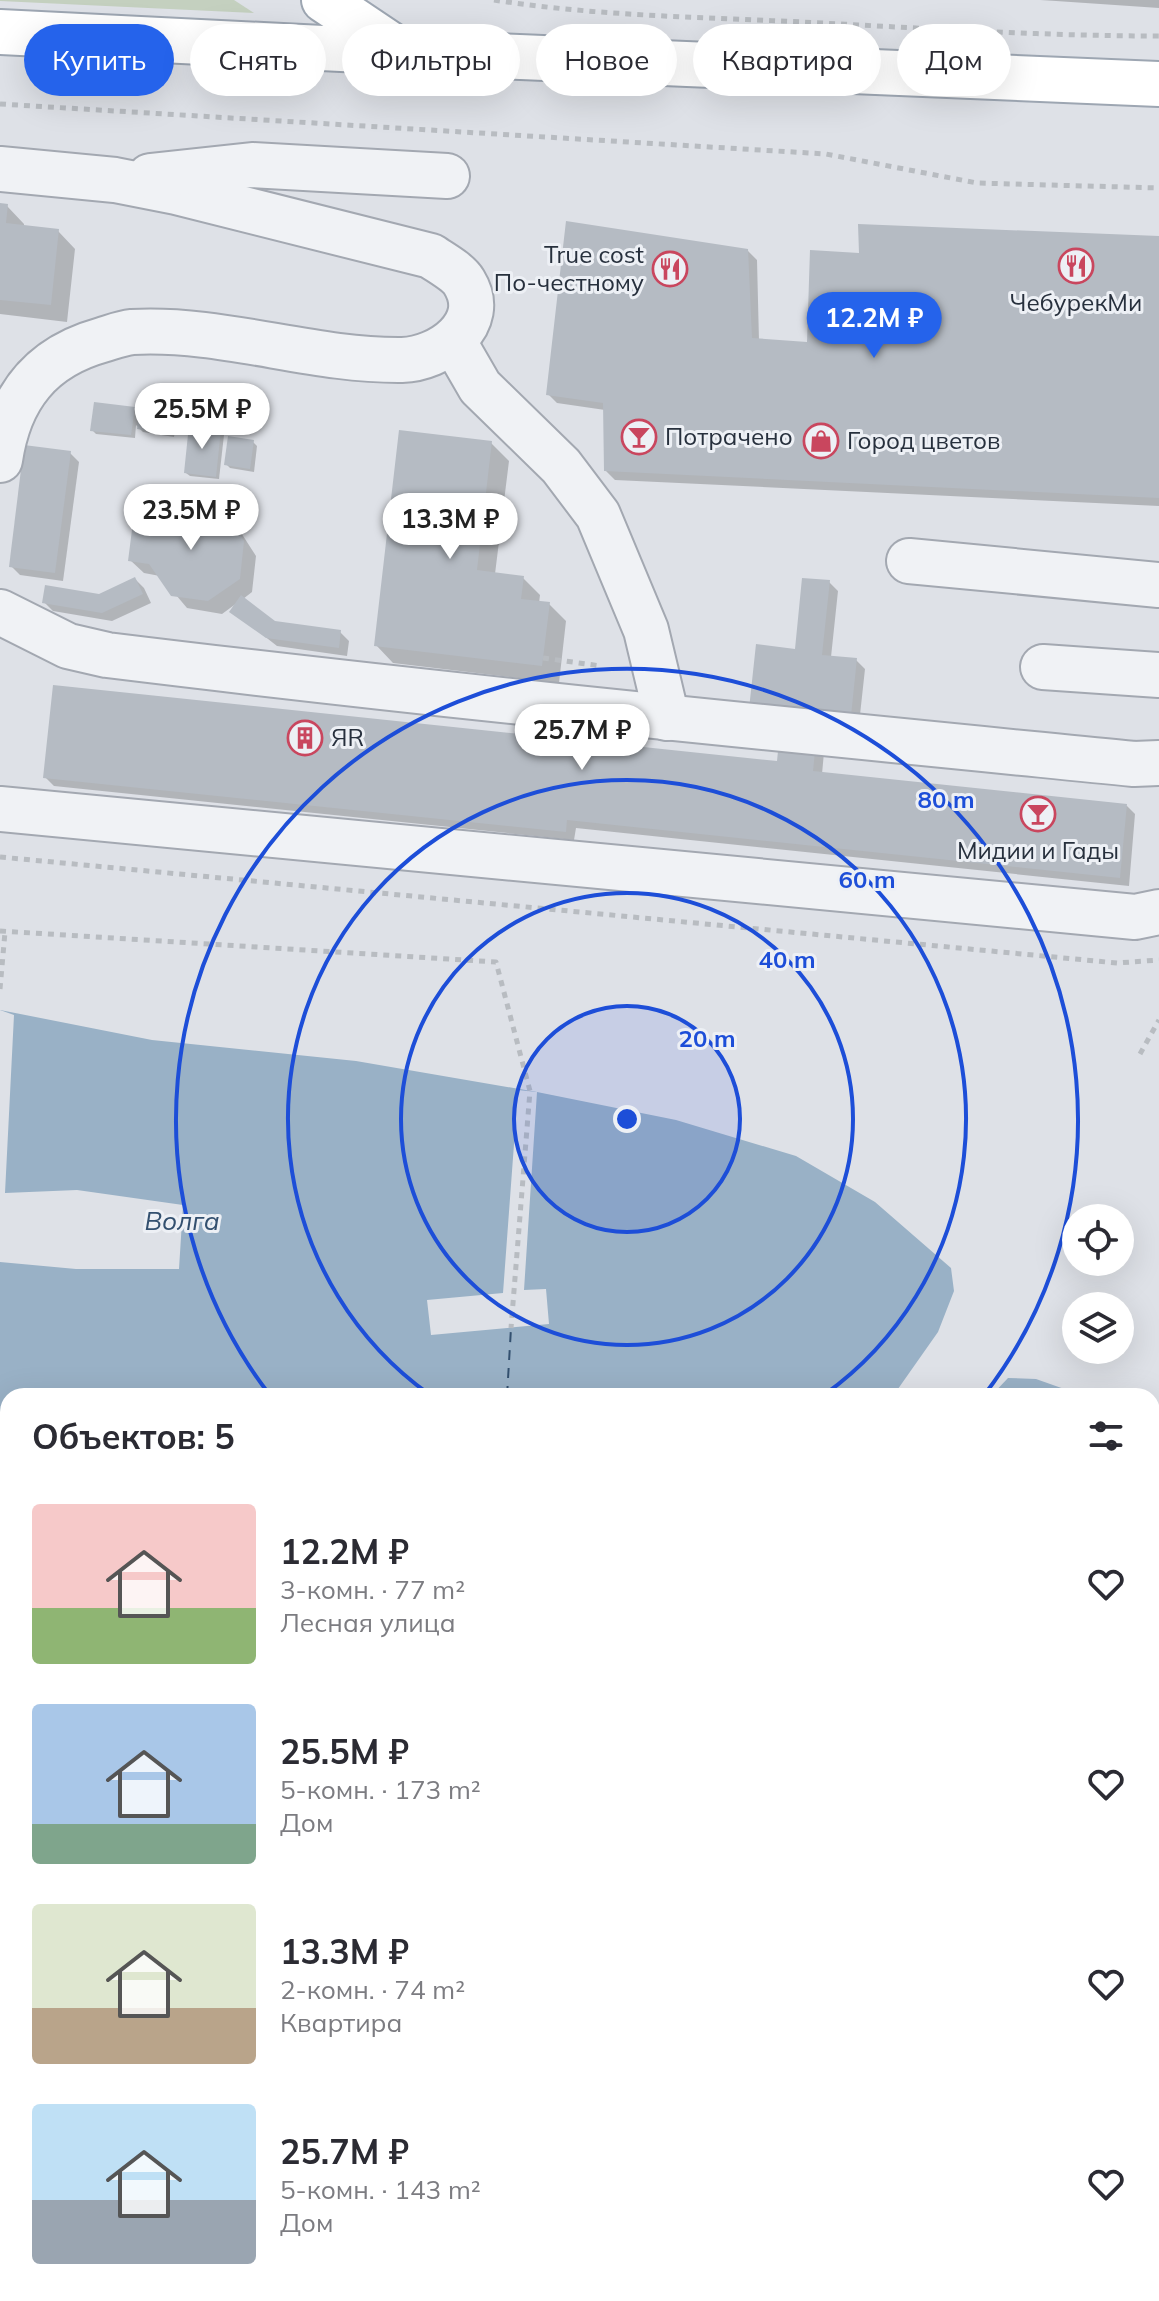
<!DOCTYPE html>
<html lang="ru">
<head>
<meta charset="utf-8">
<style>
	:root { --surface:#fff; --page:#f7f7f7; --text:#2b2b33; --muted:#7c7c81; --accent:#2563eb }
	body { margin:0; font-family:Mulish,sans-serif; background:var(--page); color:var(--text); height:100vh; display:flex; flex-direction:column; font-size:30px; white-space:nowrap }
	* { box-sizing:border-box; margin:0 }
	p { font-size:26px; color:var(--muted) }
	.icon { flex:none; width:44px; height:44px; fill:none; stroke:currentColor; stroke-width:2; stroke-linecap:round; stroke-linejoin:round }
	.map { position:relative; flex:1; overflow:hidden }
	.side { position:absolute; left:0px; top:1388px; width:1160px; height:914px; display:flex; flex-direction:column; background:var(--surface); border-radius:24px 24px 0 0; box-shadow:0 8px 32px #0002 }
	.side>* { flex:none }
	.banner { position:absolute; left:24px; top:24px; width:1112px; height:72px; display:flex; gap:16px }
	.fabs { position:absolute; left:1062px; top:1204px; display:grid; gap:16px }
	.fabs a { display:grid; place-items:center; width:72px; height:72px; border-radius:50%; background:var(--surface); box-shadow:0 8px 32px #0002; font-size:40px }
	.price { position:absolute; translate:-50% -68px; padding:0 18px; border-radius:28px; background:#fff; color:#222; font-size:26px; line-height:52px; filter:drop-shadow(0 2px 4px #0008) }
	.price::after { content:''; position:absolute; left:50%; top:48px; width:24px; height:18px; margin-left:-12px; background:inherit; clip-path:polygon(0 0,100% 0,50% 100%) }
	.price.on { background:var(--accent); color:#fff }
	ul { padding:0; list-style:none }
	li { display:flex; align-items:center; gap:24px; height:200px; padding:0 32px }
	li span { display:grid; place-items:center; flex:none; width:224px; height:160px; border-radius:8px; color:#555 }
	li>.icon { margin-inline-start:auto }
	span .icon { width:96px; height:96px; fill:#fffc; stroke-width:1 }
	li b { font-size:34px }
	h2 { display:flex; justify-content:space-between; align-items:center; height:96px; padding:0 32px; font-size:34px }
	.chip { padding:0 28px; border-radius:36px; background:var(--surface); box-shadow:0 8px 32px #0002; font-size:28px; line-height:72px }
	.chip.on { background:var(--accent); color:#fff }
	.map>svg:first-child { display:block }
</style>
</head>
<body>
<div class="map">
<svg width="1159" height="2301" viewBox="0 0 1159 2301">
	<rect width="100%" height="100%" fill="#dee1e7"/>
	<polygon fill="#c4d0bf" points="234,0 254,13 0,1 0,0"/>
	<g fill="#99b1c6">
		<polygon points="0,1010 152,1040 356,1061 537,1092 676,1120 796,1156 875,1202 951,1268 954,1291 938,1332 893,1396 8,1396 8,2294 1152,2294 1152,1419 1159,1421 1159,2301 0,2301"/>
		<polygon points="1008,1378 1036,1379 1084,1396 991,1396"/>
	</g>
	<g fill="#dee1e7">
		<polygon points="0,1010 14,1015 5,1193 77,1190 183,1205 179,1269 76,1269 0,1262"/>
		<polygon points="518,1090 537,1092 524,1290 546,1289 549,1324 431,1335 427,1300 503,1293"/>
	</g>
	<g fill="#0003">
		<polygon points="1040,0 1159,0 1159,8 1056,1"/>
		<polygon points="0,206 7,206 24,224 24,227 58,231 75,249 67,322 0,314"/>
		<polygon points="1159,238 1159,506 615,480 606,471 605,410 557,403 548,394 748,251 757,260 759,341 809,344 861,255"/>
		<polygon points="134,409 141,416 173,416 177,420 174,437 143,432 136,425 135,438 96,434 92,430"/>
		<polygon points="220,431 224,435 219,479 190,476 186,473"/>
		<polygon points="253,442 257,446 254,472 230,468 226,464"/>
		<polygon points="491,443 509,461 495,574 523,578 540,595 539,603 549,604 566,621 559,683 393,663 376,645"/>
		<polygon points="70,453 79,462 63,581 20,575 11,566"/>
		<polygon points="224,514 238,528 256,556 252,592 243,599 275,622 340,632 349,641 347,656 277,646 232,611 237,603 222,614 187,608 160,576 144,573 130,560 155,528"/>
		<polygon points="135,579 144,588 151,603 112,621 53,611 44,602 100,596"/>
		<polygon points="829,582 838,591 831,657 856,660 865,669 859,724 827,720 822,774 1127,806 1135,814 1129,886 576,828 574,840 54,786 45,777 778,763 796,651"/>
	</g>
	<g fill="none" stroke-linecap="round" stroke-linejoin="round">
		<g stroke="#33506f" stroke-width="2" stroke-dasharray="10 8" stroke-linecap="butt">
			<polyline points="507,1396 511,1328"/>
			<polyline points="0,2083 4,2301"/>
			<polyline points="456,2301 456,2294"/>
		</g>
	</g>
	<g fill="#b5bbc3">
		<polygon points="0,203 8,204 6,223 59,229 51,305 0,300"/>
		<polygon points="566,221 748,249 752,338 807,342 810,250 859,253 858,224 1159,236 1159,498 604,471 603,403 546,395"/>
		<polygon points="94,402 135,407 131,435 90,431"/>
		<polygon points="140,409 174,414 171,434 137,429"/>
		<polygon points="189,425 221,429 216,477 184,473"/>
		<polygon points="399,430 492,441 477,570 524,576 521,599 550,602 542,666 374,646"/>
		<polygon points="228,436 254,440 250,469 224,465"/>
		<polygon points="24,445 71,451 55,573 9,567"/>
		<polygon points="183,504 225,512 244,541 240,579 208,601 171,596 149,564 128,561 133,522 155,526"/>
		<polygon points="135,577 143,594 102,613 42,603 45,585 99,594"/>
		<polygon points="802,578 830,580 822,655 857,658 851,716 819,713 813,771 1127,804 1120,878 567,820 566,832 43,778 53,685 777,761 782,712 749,709 756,644 795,649"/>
		<polygon points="241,595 275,621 341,630 339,648 266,638 229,612"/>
	</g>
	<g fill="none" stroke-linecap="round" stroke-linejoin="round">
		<g stroke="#a3a8b1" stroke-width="48">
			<g id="minor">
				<path d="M0 169 115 180 176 192 431 256C441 263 458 272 464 282 490 324 440 359 402 360 311 361 223 327 132 332 122 333 112 337 102 340 41 357 9 397 0 460"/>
				<polyline points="150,176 252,165 447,176"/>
				<polyline points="454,342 480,387 561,466 598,515 646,630 667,718"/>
				<polyline points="909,561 1159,585"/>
				<path d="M0 612 68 646 107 655C449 697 791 730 1134 764L1159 763"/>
				<polyline points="1043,667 1159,675"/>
				<polyline points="0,809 1135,917 1159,912"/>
			</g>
		</g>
		<g stroke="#9da6b2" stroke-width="48">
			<g id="major">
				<polyline points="324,0 400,51"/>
				<polyline points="0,32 402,52 1159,84"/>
			</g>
		</g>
		<g stroke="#b8bcc1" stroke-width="5" stroke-dasharray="6 6" stroke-linecap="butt">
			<path d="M494 0C596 16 699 17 802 22 921 28 1040 36 1159 36"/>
			<polyline points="0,104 826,154 977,183 1159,188"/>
			<polyline points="543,658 601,666"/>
			<polyline points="0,857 1117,963 1159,960"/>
			<polyline points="0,931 496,962 530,1091 511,1328"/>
			<polyline points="0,989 5,932"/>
			<polyline points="1140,1054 1159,1020"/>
		</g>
		<use href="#minor" stroke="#f0f2f5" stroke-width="44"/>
		<use href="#major" stroke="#fff" stroke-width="44"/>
	</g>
	<circle cx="627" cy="1119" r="113" fill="#1d4ed8" fill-opacity=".12"/>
	<g fill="none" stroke="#1d4ed8" stroke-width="4">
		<circle cx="627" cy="1119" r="113"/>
		<circle cx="627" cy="1119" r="226"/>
		<path d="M430 1395A339 339 0 1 1 824 1395"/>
		<path d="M269 1394A451 451 0 1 1 985 1394"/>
	</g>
	<defs>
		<g id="restaurant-ring" transform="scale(1.8)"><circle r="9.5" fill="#edf0f5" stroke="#c9465e" stroke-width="1.5"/><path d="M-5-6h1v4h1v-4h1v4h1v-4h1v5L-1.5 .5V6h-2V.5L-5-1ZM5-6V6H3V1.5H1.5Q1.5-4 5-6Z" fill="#c9465e"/></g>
		<g id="bar-ring" transform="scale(1.8)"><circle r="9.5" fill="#edf0f5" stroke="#c9465e" stroke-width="1.5"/><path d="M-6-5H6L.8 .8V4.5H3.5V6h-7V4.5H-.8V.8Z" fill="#c9465e"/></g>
		<g id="shop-ring" transform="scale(1.8)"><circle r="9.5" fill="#edf0f5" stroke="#c9465e" stroke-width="1.5"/><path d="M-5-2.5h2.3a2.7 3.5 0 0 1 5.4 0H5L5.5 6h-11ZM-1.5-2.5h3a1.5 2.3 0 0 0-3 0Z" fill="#c9465e"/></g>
		<g id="building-ring" transform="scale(1.8)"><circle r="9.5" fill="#edf0f5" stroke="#c9465e" stroke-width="1.5"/><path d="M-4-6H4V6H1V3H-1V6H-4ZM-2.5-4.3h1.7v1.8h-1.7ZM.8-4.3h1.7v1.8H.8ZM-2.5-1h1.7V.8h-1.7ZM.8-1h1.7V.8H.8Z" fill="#c9465e"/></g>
	</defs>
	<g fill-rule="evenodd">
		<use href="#restaurant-ring" x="1076" y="266"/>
		<use href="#restaurant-ring" x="670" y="269"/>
		<use href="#bar-ring" x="639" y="437"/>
		<use href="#shop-ring" x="821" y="441"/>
		<use href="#building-ring" x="305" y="738"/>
		<use href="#bar-ring" x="1038" y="814"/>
	</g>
	<g text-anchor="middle" stroke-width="6" stroke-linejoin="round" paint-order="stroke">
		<g font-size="24" fill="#27303d" stroke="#edf0f5" text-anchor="start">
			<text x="644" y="263" text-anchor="end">True cost<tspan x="644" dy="28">По-честному</tspan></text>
			<text x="1076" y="311" text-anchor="middle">ЧебурекМи</text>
			<text x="665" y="445">Потрачено</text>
			<text x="847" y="449">Город цветов</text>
			<text x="331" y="746">ЯR</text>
			<text x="1038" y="859" text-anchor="middle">Мидии и Гады</text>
		</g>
		<g font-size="26" font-style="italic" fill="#33506f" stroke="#edf0f5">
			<text x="182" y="1230">Волга</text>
		</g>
	</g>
	<circle cx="627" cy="1119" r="12" fill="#1d4ed8" stroke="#edf0f5" stroke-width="4"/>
	<g font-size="24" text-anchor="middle" font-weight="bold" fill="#1d4ed8" stroke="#edf0f5" stroke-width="6" stroke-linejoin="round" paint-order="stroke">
		<text x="946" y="808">80 m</text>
		<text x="867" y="888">60 m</text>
		<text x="787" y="968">40 m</text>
		<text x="707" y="1047">20 m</text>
	</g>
</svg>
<div class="fabs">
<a><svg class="icon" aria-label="locate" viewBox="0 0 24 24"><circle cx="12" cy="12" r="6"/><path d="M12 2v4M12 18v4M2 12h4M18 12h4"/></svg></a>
<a><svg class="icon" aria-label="layers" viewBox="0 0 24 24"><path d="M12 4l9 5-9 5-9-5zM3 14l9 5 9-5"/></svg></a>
</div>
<b class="price on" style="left:874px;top:360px">12.2M ₽</b>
<b class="price" style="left:202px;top:451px">25.5M ₽</b>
<b class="price" style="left:191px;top:552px">23.5M ₽</b>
<b class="price" style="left:450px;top:561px">13.3M ₽</b>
<b class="price" style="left:582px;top:772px">25.7M ₽</b>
<div class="banner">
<a class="chip on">Купить</a>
<a class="chip">Снять</a>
<a class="chip">Фильтры</a>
<a class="chip">Новое</a>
<a class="chip">Квартира</a>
<a class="chip">Дом</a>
</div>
<section class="side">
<h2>Объектов: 5<svg class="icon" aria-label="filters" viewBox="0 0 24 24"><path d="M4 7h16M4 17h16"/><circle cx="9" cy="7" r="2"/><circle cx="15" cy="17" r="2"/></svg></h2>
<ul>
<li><span style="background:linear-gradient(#f6c9c9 65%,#8fb573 0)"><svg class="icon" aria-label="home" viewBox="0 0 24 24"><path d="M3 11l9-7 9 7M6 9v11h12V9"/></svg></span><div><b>12.2M ₽</b><p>3-комн. · 77 m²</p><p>Лесная улица</p></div><svg class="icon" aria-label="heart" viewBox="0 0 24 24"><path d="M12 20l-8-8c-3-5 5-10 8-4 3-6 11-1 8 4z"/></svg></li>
<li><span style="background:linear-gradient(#a9c7e8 75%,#7fa58c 0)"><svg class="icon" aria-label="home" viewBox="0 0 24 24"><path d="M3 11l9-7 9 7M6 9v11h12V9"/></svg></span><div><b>25.5M ₽</b><p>5-комн. · 173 m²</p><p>Дом</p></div><svg class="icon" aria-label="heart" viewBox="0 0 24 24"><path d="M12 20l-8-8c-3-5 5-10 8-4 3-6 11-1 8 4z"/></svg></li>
<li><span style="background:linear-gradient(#dfe7d0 65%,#b9a48a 0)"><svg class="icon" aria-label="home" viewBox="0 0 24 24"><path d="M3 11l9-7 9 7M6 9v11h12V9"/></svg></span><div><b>13.3M ₽</b><p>2-комн. · 74 m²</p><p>Квартира</p></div><svg class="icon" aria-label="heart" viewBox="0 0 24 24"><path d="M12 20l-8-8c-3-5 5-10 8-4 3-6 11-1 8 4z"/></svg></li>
<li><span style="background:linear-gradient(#bfe0f5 60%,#9aa5b1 0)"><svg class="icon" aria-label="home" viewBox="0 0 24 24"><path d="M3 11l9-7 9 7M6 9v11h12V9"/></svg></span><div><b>25.7M ₽</b><p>5-комн. · 143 m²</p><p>Дом</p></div><svg class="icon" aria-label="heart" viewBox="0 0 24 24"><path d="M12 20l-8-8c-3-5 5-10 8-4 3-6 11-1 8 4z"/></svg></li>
</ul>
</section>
</div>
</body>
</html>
